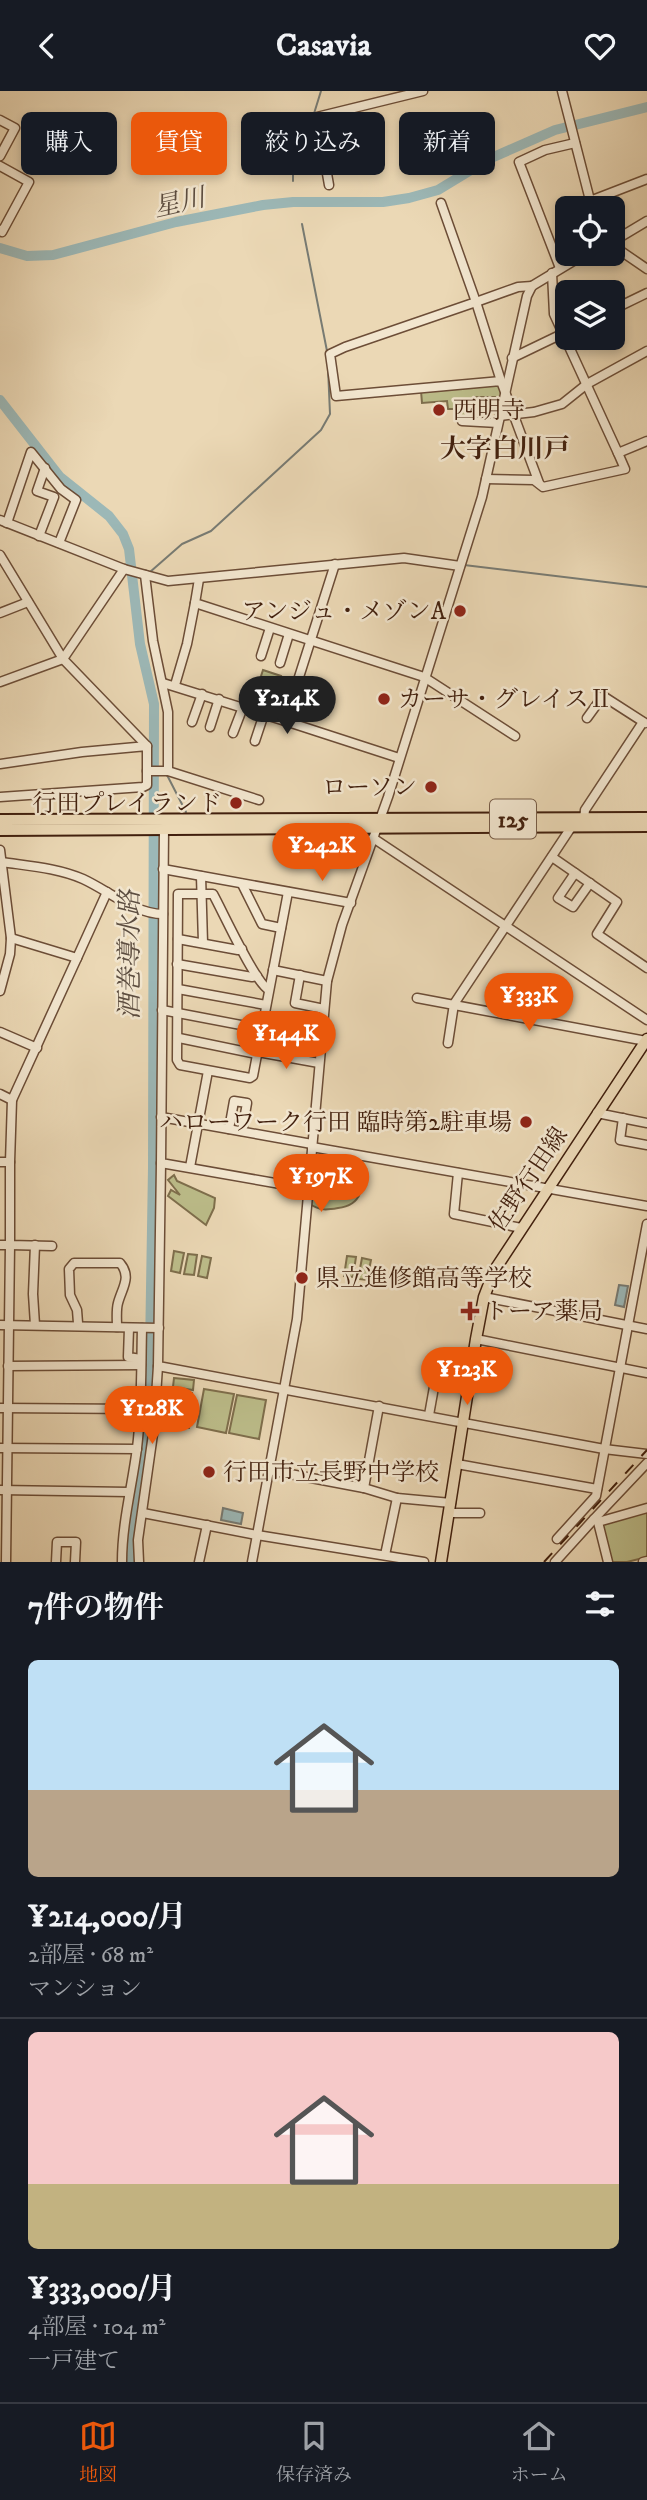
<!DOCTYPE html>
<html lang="ja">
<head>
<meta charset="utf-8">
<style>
	:root { --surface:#171b24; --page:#20242c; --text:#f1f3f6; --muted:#9ea1a6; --line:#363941; --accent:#ea580c }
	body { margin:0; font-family:"IM FELL DW Pica","Noto Serif JP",serif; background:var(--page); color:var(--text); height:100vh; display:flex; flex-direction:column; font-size:26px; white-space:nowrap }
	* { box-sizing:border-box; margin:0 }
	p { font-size:23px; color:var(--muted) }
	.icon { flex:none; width:38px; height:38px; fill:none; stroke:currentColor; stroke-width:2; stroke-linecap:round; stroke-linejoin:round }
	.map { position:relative; height:1471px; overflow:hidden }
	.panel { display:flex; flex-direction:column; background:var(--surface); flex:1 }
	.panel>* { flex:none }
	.banner { position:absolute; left:21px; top:21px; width:606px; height:63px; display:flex; gap:14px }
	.tools { position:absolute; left:555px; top:105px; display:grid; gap:14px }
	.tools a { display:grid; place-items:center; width:70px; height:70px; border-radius:10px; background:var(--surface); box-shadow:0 4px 10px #0003; font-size:35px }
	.price { position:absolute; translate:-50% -60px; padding:0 16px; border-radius:24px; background:var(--accent); color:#fff; font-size:23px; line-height:46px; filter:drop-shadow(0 2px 4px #0008) }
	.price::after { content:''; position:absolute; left:50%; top:42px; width:21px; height:16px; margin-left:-10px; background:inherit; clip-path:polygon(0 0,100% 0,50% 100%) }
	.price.on { background:#222; color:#fff }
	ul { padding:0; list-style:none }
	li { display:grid; align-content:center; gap:14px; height:371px; padding:0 28px }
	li+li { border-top:2px solid var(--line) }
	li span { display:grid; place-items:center; height:217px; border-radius:10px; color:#555 }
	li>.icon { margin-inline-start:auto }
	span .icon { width:126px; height:126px; fill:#fffc; stroke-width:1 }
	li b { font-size:30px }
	h2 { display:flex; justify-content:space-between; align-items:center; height:84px; padding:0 28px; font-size:30px }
	.tag { padding:0 24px; border-radius:10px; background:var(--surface); box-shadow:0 4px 10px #0003; font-size:24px; line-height:63px }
	.tag.on { background:var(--accent); color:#fff }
	header { display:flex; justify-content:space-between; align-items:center; height:91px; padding:0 28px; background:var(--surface); font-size:32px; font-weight:700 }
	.menu { display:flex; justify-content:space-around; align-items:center; height:98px; border-top:2px solid var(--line); background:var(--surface); font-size:19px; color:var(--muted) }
	.menu a { display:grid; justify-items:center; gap:4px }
	.menu .on { color:var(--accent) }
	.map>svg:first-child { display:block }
</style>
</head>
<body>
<header><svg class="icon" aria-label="back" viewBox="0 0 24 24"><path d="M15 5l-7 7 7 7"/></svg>Casavia<svg class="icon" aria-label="heart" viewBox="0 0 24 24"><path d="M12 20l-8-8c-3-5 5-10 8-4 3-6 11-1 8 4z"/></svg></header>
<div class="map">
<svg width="647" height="1471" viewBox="0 0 647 1471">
	<rect width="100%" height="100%" fill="#ebd8b5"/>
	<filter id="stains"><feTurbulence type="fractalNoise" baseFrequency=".00286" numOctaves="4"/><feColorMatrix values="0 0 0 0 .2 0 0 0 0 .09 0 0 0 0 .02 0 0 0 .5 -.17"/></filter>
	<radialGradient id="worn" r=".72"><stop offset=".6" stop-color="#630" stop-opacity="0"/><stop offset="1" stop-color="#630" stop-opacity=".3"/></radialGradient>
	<g fill="#bcbd8a" stroke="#7e6e4c" stroke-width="2">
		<polygon points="499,292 503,301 501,306 475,306 474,326 460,326 459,318 448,318 447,310 422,312 421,300"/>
		<polygon points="263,579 281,585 269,622 251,616"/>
		<path d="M326 1065 363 1073C363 1094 364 1114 338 1117 327 1119 320 1120 310 1113L315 1074Z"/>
		<polygon points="174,1084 177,1090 215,1107 214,1117 206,1134 168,1105 171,1099 180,1104 168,1089"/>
		<polygon points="174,1160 184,1162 180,1182 171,1180"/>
		<polygon points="188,1163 197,1164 194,1184 184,1183"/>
		<polygon points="202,1165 211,1167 207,1187 198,1185"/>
		<polygon points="347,1165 356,1166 353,1186 344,1185"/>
		<polygon points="362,1167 371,1169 367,1189 358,1188"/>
		<polygon points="174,1287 194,1289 193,1299 173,1296"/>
		<polygon points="204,1298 234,1303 226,1342 197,1336"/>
		<polygon points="172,1300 192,1302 191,1311 171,1309"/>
		<polygon points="237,1304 266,1309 259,1348 229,1342"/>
		<polygon points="171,1313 192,1315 191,1324 170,1322"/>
		<polygon points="170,1326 190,1328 189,1337 169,1335"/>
		<polygon points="647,1419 647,1466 627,1471 611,1471 600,1432"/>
	</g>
	<g fill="#9cb8b7" stroke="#787b73" stroke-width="2">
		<polygon points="619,1194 628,1195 624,1216 615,1214"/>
		<polygon points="223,1417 243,1422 241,1433 221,1429"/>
	</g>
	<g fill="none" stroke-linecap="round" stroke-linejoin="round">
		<g stroke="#787b73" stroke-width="2">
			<polyline points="293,90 293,69 312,29 321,0"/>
			<polyline points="302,133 327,260"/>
			<polyline points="464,474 647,496"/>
			<polyline points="150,481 182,453 211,440 321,339 330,323 328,277"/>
			<polyline points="167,684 186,721"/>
		</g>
		<g stroke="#9cb8b7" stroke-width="10">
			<polyline points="0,157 27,165 53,164 176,131 263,114 293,111 383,111 409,107 438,99 489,68 555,39 647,16"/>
			<path d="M0 309 60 386 109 425 123 443 129 458 140 553 154 613 153 1077 149 1318C147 1370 131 1419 132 1471"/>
		</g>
		<g stroke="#6c4d37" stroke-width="11">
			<g id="minor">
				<polyline points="562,0 592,117"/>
				<polyline points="0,29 15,37 0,65"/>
				<polyline points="0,75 29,91 2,141 0,139"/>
				<polyline points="329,94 317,26 423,0"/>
				<polyline points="590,110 647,88"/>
				<polyline points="441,112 476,211 345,256 330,263 336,305 501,290 539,392"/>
				<polyline points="612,151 647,130"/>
				<polyline points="612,154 647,178"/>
				<polyline points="560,177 519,71 545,59 575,52"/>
				<polyline points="552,182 554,223 618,362 647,350"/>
				<polyline points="612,219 647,202"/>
				<polyline points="512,267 566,241"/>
				<polyline points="501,290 476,211 518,196 532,195"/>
				<polyline points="500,325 534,321 562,313 587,293 647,260"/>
				<polyline points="462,330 498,332"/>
				<polyline points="486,388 534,389 543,396 625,378 618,362"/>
				<polyline points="0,429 124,478 168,490 404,467 460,475"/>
				<polyline points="7,432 31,361 61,398 76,409 59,452"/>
				<polyline points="39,445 54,406 37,400 45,377"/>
				<polyline points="0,464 63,568 147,655"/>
				<polyline points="335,473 285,630 399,667"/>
				<polyline points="145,484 153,550 168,621 168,680 259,709"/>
				<polyline points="199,488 195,512 424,586 515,645"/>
				<polyline points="0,522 28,511"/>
				<polyline points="261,565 270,537"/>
				<polyline points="280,572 289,543"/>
				<polyline points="0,591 63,568 124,478"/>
				<polyline points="163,592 285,630"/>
				<polyline points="175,594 187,553 195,512"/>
				<polyline points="587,627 603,605 645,632"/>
				<polyline points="192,631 202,603"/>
				<polyline points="210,636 219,608"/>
				<polyline points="233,642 243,616"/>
				<polyline points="255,650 264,623"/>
				<polyline points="0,673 82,661 147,655 147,680 168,680"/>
				<polyline points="0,706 143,696 147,694 147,680"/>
				<polyline points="584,728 585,719 643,631"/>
				<polyline points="164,737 161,1072 309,1098"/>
				<polyline points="373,747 647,929"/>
				<polyline points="0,759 11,847 10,863 0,900"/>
				<polyline points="552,766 617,811 597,843 647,877"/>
				<path d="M2 771C29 775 58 777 83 788 109 800 135 823 163 823"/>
				<polyline points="163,778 351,812"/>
				<polyline points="575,782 558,807 573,816 590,792"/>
				<polyline points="201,785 203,852"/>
				<polyline points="242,793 262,833 281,837"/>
				<polyline points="11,847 77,867 107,801"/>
				<polyline points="178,848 238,859 242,858"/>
				<polyline points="177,873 252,886 257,885"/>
				<polyline points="273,879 327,890"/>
				<polyline points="300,884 295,912 324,918"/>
				<polyline points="178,898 266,914"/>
				<path d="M269 899C255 892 223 821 213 803H178L177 969 180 974 250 987 253 985 288 801"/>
				<polyline points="417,907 646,950"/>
				<polyline points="162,919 262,938"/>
				<polyline points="0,941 37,957"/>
				<polyline points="179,947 257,963"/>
				<polyline points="448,952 454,913 572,735"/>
				<polyline points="258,961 319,972"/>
				<polyline points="0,1003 12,1009"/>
				<polyline points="597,1022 647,1032"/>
				<polyline points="161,1026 312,1053"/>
				<polyline points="623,1027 620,1049 647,1054"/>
				<polyline points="229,1038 234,1010 247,1012 242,1040"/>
				<polyline points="312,1056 647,1115"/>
				<polyline points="0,1071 10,1071 10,1154 52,1155"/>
				<polyline points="10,1071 12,1009 77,867"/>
				<polyline points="161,1072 158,1275 604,1358 647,1363"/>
				<polyline points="190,1076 208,980"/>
				<polyline points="458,1082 454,1123 521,1137"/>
				<polyline points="0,1154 10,1154 6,1471"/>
				<polyline points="484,1206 647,1238"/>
				<path d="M78 1232 77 1219 70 1204 69 1178 74 1172H120C132 1186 122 1197 118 1212 116 1219 117 1228 117 1236"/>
				<polyline points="0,1234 159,1237"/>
				<polyline points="35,1234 33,1203 35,1154"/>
				<polyline points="129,1237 128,1266 141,1268"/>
				<polyline points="476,1248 647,1282"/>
				<polyline points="8,1275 141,1274"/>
				<polyline points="0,1317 140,1318"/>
				<polyline points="429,1324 436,1285"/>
				<polyline points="0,1357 137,1358"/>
				<polyline points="457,1373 597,1398"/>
				<polyline points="269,1379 364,1397 397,1407 451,1412"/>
				<polyline points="364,1397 379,1315"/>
				<polyline points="0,1399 129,1401"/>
				<polyline points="143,1422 257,1444 424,1471"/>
				<polyline points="449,1422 480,1422"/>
				<polyline points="594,1428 647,1372"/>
				<polyline points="557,1448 596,1405 647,1133"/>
				<polyline points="385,1464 397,1407"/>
				<polyline points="56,1471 57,1451 76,1451 75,1471"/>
				<path d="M122 1471C122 1432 132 1396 137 1357 142 1317 141 1277 142 1237"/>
				<polyline points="139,1471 138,1449 154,1336 158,1275"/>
				<polyline points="199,1471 207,1434"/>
				<polyline points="252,1471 297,1228 327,890 342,834 388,706 482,406 527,205 532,195 585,163"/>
				<polyline points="555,1471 594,1428 595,1429"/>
				<polyline points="608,1471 598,1431 647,1417"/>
				<polyline points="643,1471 647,1470"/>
			</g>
		</g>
		<g stroke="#411f0d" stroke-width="13">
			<polyline id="major" points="441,1471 476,1248 484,1206 494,1180 647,948"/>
		</g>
		<g stroke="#411f0d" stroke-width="14">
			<g id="highway">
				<polyline points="0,729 647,727"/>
				<polyline points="0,739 647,735"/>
			</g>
		</g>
		<use href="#minor" stroke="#f2e6cf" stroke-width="8"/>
		<use href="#major" stroke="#ebd8b5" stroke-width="10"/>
		<use href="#highway" stroke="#ebd8b5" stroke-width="10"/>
		<polyline stroke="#411f0d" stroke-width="2" stroke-dasharray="12 12" stroke-linecap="butt" points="544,1471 647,1359"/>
	</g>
	<g fill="#8f2418" stroke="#f2e6cf" stroke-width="2.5">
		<circle cx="439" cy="319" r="7"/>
		<circle cx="460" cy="520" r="7"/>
		<circle cx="384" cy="608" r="7"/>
		<circle cx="431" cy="696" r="7"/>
		<circle cx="236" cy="712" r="7"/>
		<circle cx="526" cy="1031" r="7"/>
		<circle cx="302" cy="1187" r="7"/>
		<path d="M466.5 1209.5h7v7h7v7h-7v7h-7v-7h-7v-7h7z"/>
		<circle cx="209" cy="1381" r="7"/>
	</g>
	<g text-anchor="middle" stroke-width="5" stroke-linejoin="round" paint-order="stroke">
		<rect fill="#f2e6cf" stroke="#765b47" stroke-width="2" x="490" y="708.5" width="46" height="39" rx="5"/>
		<g font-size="23" font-weight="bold" fill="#411f0d">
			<text x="513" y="736">125</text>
		</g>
		<g font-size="24" fill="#411f0d" stroke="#f2e6cf" text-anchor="start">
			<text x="453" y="327">西明寺</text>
			<text x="446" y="528" text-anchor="end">アンジュ・メゾンA</text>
			<text x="398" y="616">カーサ・グレイスⅡ</text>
			<text x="417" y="704" text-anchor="end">ローソン</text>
			<text x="222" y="720" text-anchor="end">行田プレイランド</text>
			<text x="512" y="1039" text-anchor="end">ハローワーク行田 臨時第2駐車場</text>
			<text x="316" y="1195">県立進修館高等学校</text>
			<text x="484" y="1228">トーア薬局</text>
			<text x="223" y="1389">行田市立長野中学校</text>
		</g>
		<g font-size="24" fill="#411f0d" stroke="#f2e6cf">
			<text transform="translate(528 1088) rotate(-56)" y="8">佐野行田線</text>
		</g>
		<g font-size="26" font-style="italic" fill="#5c4d40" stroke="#f2e6cf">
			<text transform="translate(179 111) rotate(-13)" y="9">星川</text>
			<text transform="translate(129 864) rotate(-90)" y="9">酒巻導水路</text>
		</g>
		<g font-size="26" font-weight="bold" fill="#411f0d" stroke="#f2e6cf">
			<text x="505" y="366">大字白川戸</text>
		</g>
	</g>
	<rect width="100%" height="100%" filter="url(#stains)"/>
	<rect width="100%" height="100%" fill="url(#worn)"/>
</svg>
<div class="tools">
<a><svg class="icon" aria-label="locate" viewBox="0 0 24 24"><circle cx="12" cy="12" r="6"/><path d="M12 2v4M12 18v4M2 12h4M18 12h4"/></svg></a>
<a><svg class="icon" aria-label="layers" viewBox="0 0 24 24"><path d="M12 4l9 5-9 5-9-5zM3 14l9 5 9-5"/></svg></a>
</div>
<b class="price on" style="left:287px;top:645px">¥214K</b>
<b class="price" style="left:322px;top:792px">¥242K</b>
<b class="price" style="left:529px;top:942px">¥333K</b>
<b class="price" style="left:286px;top:980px">¥144K</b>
<b class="price" style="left:321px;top:1123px">¥197K</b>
<b class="price" style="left:467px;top:1316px">¥123K</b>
<b class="price" style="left:152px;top:1355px">¥128K</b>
<div class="banner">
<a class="tag">購入</a>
<a class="tag on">賃貸</a>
<a class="tag">絞り込み</a>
<a class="tag">新着</a>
</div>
</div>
<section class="panel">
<h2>7件の物件<svg class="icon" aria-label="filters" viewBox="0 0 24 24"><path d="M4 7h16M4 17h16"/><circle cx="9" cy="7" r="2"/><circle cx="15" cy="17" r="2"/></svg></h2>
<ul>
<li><span style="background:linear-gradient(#bfe0f5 60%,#b9a48a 0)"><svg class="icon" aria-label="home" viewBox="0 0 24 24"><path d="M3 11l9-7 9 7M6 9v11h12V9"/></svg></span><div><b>¥214,000/月</b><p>2部屋 · 68 m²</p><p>マンション</p></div></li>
<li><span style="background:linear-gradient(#f6c9c9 70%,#c2b280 0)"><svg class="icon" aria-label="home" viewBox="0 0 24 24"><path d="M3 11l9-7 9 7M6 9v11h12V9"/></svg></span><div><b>¥333,000/月</b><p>4部屋 · 104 m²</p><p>一戸建て</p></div></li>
</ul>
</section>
<nav class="menu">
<a class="on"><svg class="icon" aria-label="map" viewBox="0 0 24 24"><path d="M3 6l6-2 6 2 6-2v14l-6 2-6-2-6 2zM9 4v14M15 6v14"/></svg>地図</a>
<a><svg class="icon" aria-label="saved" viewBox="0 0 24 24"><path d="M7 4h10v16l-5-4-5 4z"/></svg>保存済み</a>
<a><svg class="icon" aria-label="home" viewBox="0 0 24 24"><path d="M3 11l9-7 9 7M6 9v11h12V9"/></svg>ホーム</a>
</nav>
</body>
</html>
